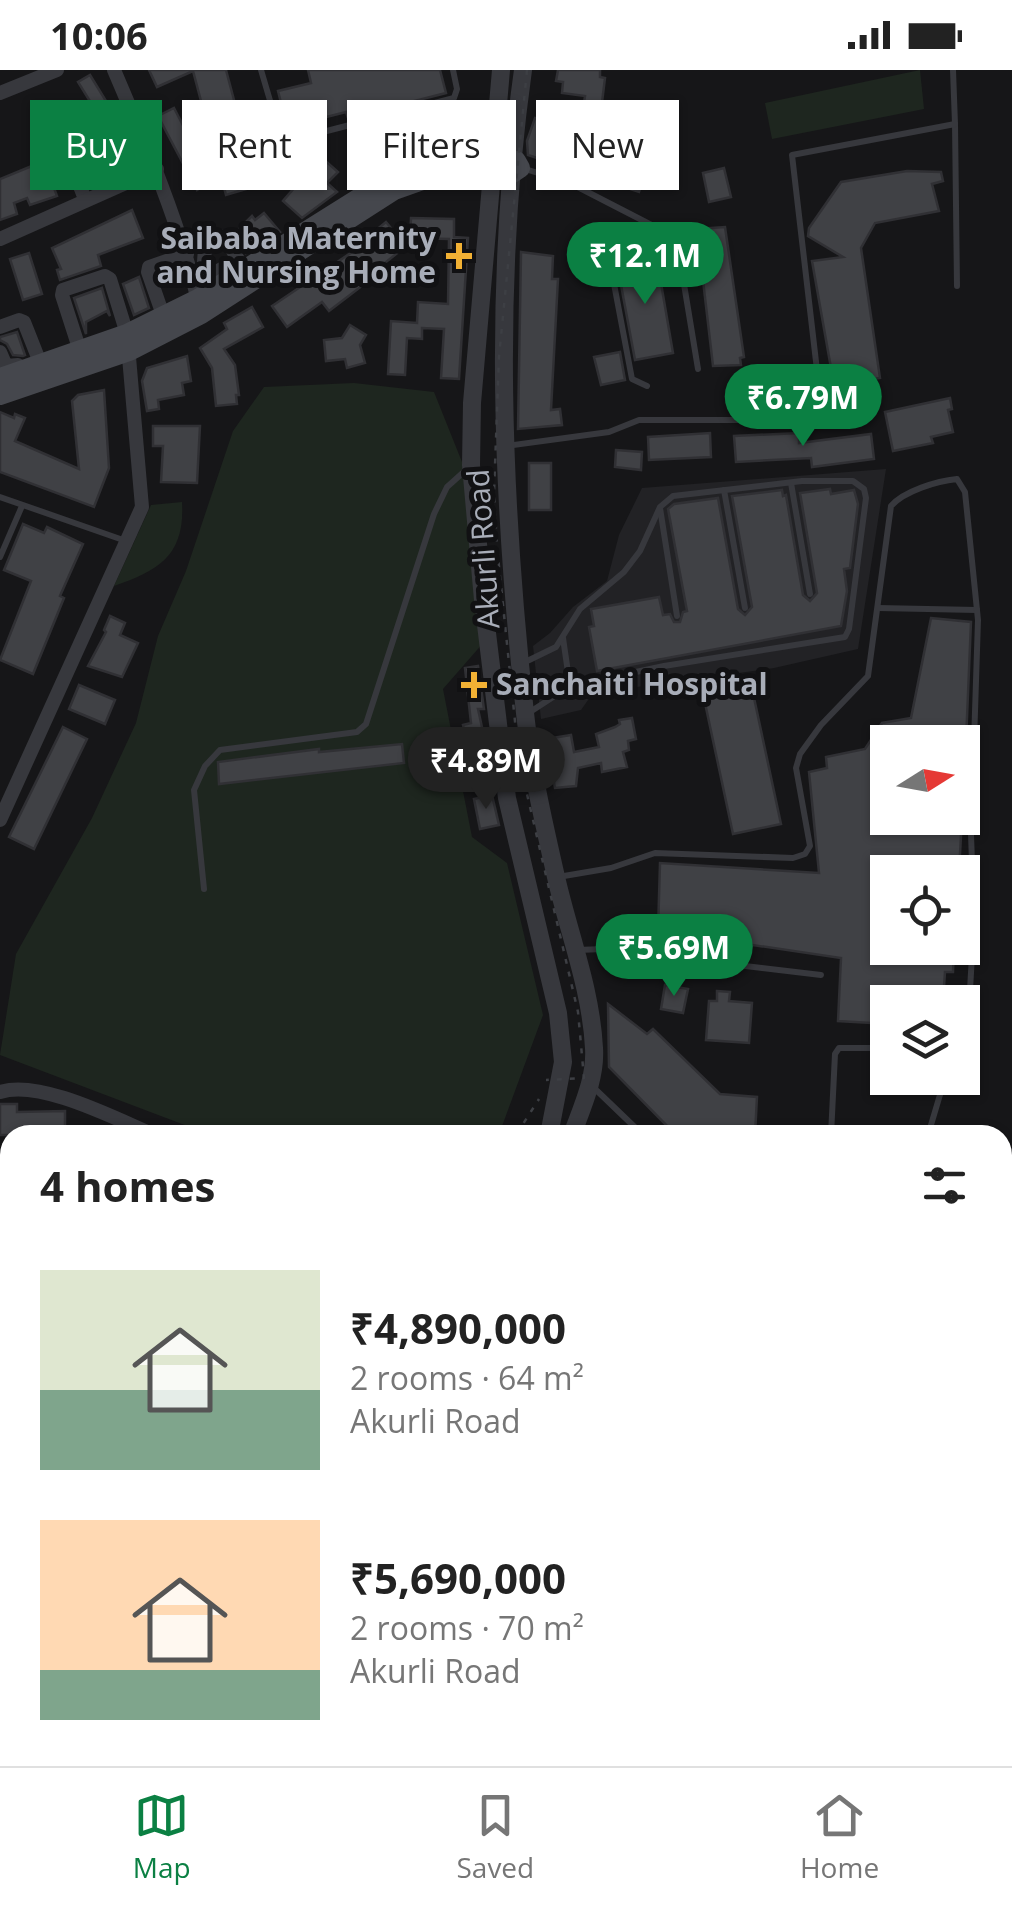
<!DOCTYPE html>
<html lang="en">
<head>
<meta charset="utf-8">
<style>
	:root { --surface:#fff; --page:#f2f2f2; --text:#222; --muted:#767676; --line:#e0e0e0; --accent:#0b8043 }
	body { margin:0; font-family:"Open Sans",sans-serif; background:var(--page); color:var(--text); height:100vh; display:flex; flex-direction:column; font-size:38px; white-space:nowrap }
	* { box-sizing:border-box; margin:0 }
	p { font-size:32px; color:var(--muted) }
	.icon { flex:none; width:55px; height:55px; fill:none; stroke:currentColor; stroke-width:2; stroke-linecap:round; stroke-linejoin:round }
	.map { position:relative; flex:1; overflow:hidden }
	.details { position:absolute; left:0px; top:1055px; width:1012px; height:642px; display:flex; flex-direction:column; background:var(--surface); border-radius:30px 30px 0 0; box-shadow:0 2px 8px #0004 }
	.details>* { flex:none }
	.hud { position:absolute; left:30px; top:30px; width:952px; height:90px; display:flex; gap:20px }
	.needle { width:65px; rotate:79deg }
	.tools { position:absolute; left:870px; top:655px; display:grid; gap:20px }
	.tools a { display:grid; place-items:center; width:110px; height:110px; border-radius:0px; background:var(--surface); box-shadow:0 2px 8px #0004; font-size:50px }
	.price { position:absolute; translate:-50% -85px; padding:0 22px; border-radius:35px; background:var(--accent); color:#fff; font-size:32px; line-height:65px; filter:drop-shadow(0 2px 5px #0008) }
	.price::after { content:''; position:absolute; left:50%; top:60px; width:30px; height:22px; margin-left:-15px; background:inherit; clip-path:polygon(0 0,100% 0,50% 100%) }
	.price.on { background:#222; color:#fff }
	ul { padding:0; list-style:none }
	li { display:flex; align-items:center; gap:30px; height:250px; padding:0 40px }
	li span { display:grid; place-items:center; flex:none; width:280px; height:200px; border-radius:0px; color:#555 }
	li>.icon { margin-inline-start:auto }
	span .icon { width:120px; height:120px; fill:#fffc; stroke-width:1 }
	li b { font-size:42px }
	h2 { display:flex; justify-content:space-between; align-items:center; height:120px; padding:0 40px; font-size:42px }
	.pill { padding:0 35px; border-radius:0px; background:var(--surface); box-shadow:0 2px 8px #0004; font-size:35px; line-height:90px }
	.pill.on { background:var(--accent); color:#fff }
	.status { display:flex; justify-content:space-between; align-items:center; height:70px; padding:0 50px; background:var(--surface); direction:ltr }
	.status svg { height:28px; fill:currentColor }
	.dock { display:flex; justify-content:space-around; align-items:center; height:140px; border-top:2px solid var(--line); background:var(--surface); font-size:28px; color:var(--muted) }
	.dock a { display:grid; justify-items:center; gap:5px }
	.dock .on { color:var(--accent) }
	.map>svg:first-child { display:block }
</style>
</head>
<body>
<div class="status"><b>10:06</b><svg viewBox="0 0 49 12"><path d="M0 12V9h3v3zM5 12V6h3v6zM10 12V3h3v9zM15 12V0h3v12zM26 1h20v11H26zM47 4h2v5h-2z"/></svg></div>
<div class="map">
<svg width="1012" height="1696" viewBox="0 0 1012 1696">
	<rect width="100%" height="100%" fill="#161618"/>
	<polygon fill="#222225" points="886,399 858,579 774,598 593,623 581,640 541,649 533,576 550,563 573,537 607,511 619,465 642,418"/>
	<g fill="#1e261f">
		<polygon points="920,0 924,39 772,69 765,33"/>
		<polygon points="354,313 434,322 462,392 484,572 443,619 472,767 507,793 543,945 501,1059 478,1065 211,1065 0,985 16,884 92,748 136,653 158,566 186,501 233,361 264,317"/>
		<path d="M182 432C185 484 161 500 114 516L151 435Z"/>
	</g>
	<g fill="#404145" stroke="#303034" stroke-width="2.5">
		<polygon points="149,0 226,0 254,105 223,77 217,83 246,119 226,125 193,1 157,17"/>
		<polygon points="308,0 440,0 446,23 348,48 346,42 287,57 278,21 311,13"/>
		<polygon points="558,0 600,0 600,7 605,8 600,49 582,47 585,26 562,23 563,12 556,11"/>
		<polygon points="90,5 114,44 111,47 101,49 78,12"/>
		<polygon points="174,38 212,111 197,120 158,46"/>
		<polygon points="535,48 556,55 549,76 570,83 574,71 587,75 592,61 604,64 599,80 622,87 627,72 639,76 633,94 647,98 639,122 528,85 527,71"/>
		<polygon points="464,60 469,64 467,77 399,90 361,111 354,104 351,71 404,68 404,62"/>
		<polygon points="105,70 112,90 85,99 76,78"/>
		<polygon points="321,87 338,102 327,113 337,122 302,148 283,131"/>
		<polygon points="44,91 57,126 30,135 27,128 14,133 17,144 0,150 0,109"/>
		<polygon points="724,98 731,127 709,132 703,103"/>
		<polygon points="907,101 941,102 943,111 932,114 939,141 875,153 861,178 880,308 834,315 812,191 843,187 808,166 809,158 841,112"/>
		<polygon points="132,140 143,168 98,185 101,196 60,210 57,200 61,199 52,178"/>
		<polygon points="264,143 280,162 246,183 235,163 252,146 255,150"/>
		<polygon points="411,148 454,149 454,167 468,168 459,309 441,308 444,259 422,258 422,269 407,268 405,305 388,304 391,251 417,253 418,232 448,234 449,169 410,168"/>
		<polygon points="386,152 406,176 365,209 367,212 329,241 322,232 287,257 272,236 361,176 359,174"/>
		<polygon points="725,157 744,287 740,288 741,295 713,296 697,159"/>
		<polygon points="521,182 553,186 552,209 558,209 551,340 560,339 562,355 518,359"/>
		<polygon points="29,183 42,224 23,230 10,189"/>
		<polygon points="656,184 673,283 635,290 618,199 627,189"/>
		<polygon points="139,207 149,238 134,245 123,214"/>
		<polygon points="102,218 110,246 107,241 86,252 86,264 74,228"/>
		<polygon points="252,237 263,257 224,279 235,295 239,325 236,325 237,334 216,336 212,298 200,278 227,259 224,253"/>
		<polygon points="350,255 366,265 360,275 365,293 347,298 345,289 326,291 324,270 342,268"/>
		<polygon points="17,262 25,285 23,286 13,285 7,274 0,270 0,267"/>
		<polygon points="620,282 625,310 601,315 594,287"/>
		<polygon points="187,286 191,311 182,313 184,325 158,330 159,339 147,341 142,311 147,298"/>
		<polygon points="104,320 109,398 94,437 0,402 0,342 14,348 15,344 25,348 15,371 79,399 72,331 78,325"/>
		<polygon points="950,328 952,339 948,340 953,362 931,367 933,373 893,381 885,342"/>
		<polygon points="153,356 200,356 197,413 161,412 163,376 153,376"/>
		<polygon points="710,363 711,387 649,390 648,367"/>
		<polygon points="799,363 799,373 871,364 874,389 812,397 811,388 736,392 734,366"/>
		<polygon points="616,380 642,382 641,400 615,397"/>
		<rect x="529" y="393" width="22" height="47"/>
		<polygon points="830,419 831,424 854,420 858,434 850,498 844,499 847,521 841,556 597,601 589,557 594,556 591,539 659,527 663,545 670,544 674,552 680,552 683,542 687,541 668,439 674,434 718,428 738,539 745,545 752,537 732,426 782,420 783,426 786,425 803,525 810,531 817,523 800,423"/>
		<polygon points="23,454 44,463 47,457 83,474 60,526 64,528 33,604 0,590 31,511 4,500"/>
		<polygon points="110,546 125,553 120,565 138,573 122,607 88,596 106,562 104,560"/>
		<polygon points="931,548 971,552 966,672 888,672 888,748 962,748 959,802 888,802 888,878 954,878 953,902 945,902 943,932 888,932 888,954 838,951 841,888 658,861 660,793 819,803 809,702 827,698 826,687 865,679 882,653 911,648"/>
		<polygon points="478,596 484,639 478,639 489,689 471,693 463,655 471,653 465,598"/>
		<polygon points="750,609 781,754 733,764 702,619"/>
		<polygon points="79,615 115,630 105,654 69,639"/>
		<polygon points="632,648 636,669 628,671 629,680 623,682 627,697 602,702 601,693 578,698 576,716 555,718 546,669 571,665 574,682 599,677 596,664 615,657 620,654 619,650"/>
		<polygon points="63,657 87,669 34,779 9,767"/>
		<polygon points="402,674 404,693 219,714 218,692 319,679 319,682"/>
		<polygon points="492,725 499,755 480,759 474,729"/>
		<polygon points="665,915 688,919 683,943 661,939"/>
		<polygon points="717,921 730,922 729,931 752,933 749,973 706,970 709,931 717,931"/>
		<polygon points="608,934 647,964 653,959 720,1024 757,1027 755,1065 705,1065 672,1061 609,997"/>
		<polygon points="0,1034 17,1034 17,1042 65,1041 65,1065 0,1065"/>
	</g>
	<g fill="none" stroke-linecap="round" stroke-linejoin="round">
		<polyline stroke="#3d3f44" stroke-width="2.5" stroke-dasharray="5 8" stroke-linecap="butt" points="533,1060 523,1054 539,1029"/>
		<g stroke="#37383d" stroke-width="6">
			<polyline points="261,0 279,61 292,70 454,28 457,19 453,0"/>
			<polyline points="955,54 957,216"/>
			<polyline points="522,98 570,113 667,163 680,190 698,299"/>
			<polyline points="647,316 632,309 611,198 617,188 655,159"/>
			<polyline points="820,326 792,85 955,54 953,0"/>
			<polyline points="506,376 609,362 639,350 842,350"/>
			<polyline points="791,413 810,524"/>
			<polyline points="724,420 745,538"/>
			<polyline points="0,427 126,471"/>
			<polyline points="660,438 677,546"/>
			<polyline points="0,487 22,436"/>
			<polyline points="878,538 977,540"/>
			<polyline points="563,568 570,616"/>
			<polyline points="521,594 556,577 580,539 624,502 640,481 660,437 673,426 802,411 853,411 864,419 866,428 849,559 845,567 664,596 570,616 530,642"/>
			<path d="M558 807 611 798 655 783 793 788 805 784 810 776 796 698 800 684 821 655 868 606 891 436C904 421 937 411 957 409L965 422 978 550 971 764 974 850 970 920 962 957"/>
			<polyline points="204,819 194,720 205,696 220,680 357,662 366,654 434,444 447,417 467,399"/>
			<polyline points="577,880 604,879 821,905"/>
			<polyline points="592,1016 643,1065"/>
			<polyline points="831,1065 835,984 839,978 888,978"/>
			<polyline points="928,1065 945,1008"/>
			<polyline points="0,1472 10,1464"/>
		</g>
		<g stroke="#37383d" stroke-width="14">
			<path d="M114 0C147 77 179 152 199 234"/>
			<polyline points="0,23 57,0"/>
			<polyline points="78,113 123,97 125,93 111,57 66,70 64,76 85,129"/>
			<polyline points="0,169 157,99"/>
			<polyline points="238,190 209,206 204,192 205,178 218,166 225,167 244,200"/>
			<polyline points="163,245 148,202 149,197 187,184"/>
			<polyline points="0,257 19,250 24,252 41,295"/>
			<polyline points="0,282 6,296 18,295"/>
			<polyline points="0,750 142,437 127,264 110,209 105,206 63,220 62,225 80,281"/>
			<path d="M0 1022C40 1009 116 1049 154 1065"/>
			<polyline points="3,1123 3,1109 10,1109"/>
			<polyline points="487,1696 500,1688"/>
			<polyline points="714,1696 737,1688"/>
		</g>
		<g stroke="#37383d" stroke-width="18">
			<polyline points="501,0 472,333 471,395 483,530 507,728 558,943 563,992 549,1065"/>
			<path d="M523 0C493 213 502 430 525 643 531 698 544 754 556 807 569 864 591 919 594 978 596 1008 582 1037 572 1065"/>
			<polyline points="0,1123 10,1123"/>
			<polyline points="613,1688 619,1696"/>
			<polyline points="631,1688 637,1696"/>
		</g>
		<g stroke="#45474d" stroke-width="20">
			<polyline points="0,308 127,264 198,229 388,110 428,96 465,91 516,91 520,98 511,104 425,109 394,120 201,244 129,281 0,325"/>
			<polyline points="1002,1342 1012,1348"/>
			<polyline points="1002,1450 1012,1456"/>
		</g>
		<g stroke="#5b5e65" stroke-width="22">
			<polyline points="0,1144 10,1143"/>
			<polyline points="0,1169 10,1169"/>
			<polyline points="0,1205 10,1205"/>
			<polyline points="1002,1382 1012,1387"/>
			<polyline points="1002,1413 1012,1419"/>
		</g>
		<g stroke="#4a4c52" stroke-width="8">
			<g id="rail">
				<polyline points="0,1141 10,1141"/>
				<polyline points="1002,1357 1012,1363"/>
			</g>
		</g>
		<use href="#rail" stroke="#111113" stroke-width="4" stroke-dasharray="11" stroke-linecap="butt"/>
		<polyline stroke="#3d3f44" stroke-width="2.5" stroke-dasharray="5 8" stroke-linecap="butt" points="527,0 499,287 494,423 497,477 519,690 578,942 584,1008 546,1010"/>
	</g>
	<g fill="#f2b134" stroke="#111113" stroke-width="4">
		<path d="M454 171h10v10h10v10h-10v10h-10v-10h-10v-10h10z"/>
		<path d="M469 600h10v10h10v10h-10v10h-10v-10h-10v-10h10z"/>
	</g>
	<g text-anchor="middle" stroke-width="10" stroke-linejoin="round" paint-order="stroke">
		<g font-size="30" font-weight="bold" fill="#a8adb8" stroke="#111113" text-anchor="end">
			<text x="436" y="179">Saibaba Maternity<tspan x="436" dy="34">and Nursing Home</tspan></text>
			<text x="496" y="625" text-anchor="start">Sanchaiti Hospital</text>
		</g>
		<g font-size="30" fill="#a8adb8" stroke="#111113">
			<text transform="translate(484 479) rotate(-94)" y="10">Akurli Road</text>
		</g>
	</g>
</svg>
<div class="tools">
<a><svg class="needle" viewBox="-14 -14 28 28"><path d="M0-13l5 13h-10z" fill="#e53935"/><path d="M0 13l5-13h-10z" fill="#767676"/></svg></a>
<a><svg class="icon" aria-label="locate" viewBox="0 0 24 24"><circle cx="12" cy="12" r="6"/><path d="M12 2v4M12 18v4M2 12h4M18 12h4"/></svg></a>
<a><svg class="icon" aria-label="layers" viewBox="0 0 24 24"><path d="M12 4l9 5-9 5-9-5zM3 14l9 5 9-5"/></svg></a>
</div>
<b class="price" style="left:645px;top:237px">₹12.1M</b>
<b class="price" style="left:803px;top:379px">₹6.79M</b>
<b class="price on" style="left:486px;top:742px">₹4.89M</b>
<b class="price" style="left:674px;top:929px">₹5.69M</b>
<div class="hud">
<a class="pill on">Buy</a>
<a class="pill">Rent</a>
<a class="pill">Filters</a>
<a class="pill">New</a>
</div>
<section class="details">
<h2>4 homes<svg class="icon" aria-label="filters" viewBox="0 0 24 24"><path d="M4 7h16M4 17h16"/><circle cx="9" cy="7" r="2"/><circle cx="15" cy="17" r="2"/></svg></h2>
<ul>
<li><span style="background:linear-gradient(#dfe7d0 60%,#7fa58c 0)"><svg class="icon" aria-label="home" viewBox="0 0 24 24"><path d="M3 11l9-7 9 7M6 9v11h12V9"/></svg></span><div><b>₹4,890,000</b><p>2 rooms · 64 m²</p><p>Akurli Road</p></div></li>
<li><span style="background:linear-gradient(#ffd9b3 75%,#7fa58c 0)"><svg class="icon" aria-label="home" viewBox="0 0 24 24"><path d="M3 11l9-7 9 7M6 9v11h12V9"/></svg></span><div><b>₹5,690,000</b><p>2 rooms · 70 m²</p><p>Akurli Road</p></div></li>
</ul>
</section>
</div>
<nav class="dock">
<a class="on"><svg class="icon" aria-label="map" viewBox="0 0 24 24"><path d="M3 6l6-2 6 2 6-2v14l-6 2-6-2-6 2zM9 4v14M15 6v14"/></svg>Map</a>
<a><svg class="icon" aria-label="saved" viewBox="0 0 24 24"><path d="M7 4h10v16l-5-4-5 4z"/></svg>Saved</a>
<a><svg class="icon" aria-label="home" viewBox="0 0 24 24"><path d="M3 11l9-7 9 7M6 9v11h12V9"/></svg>Home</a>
</nav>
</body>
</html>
